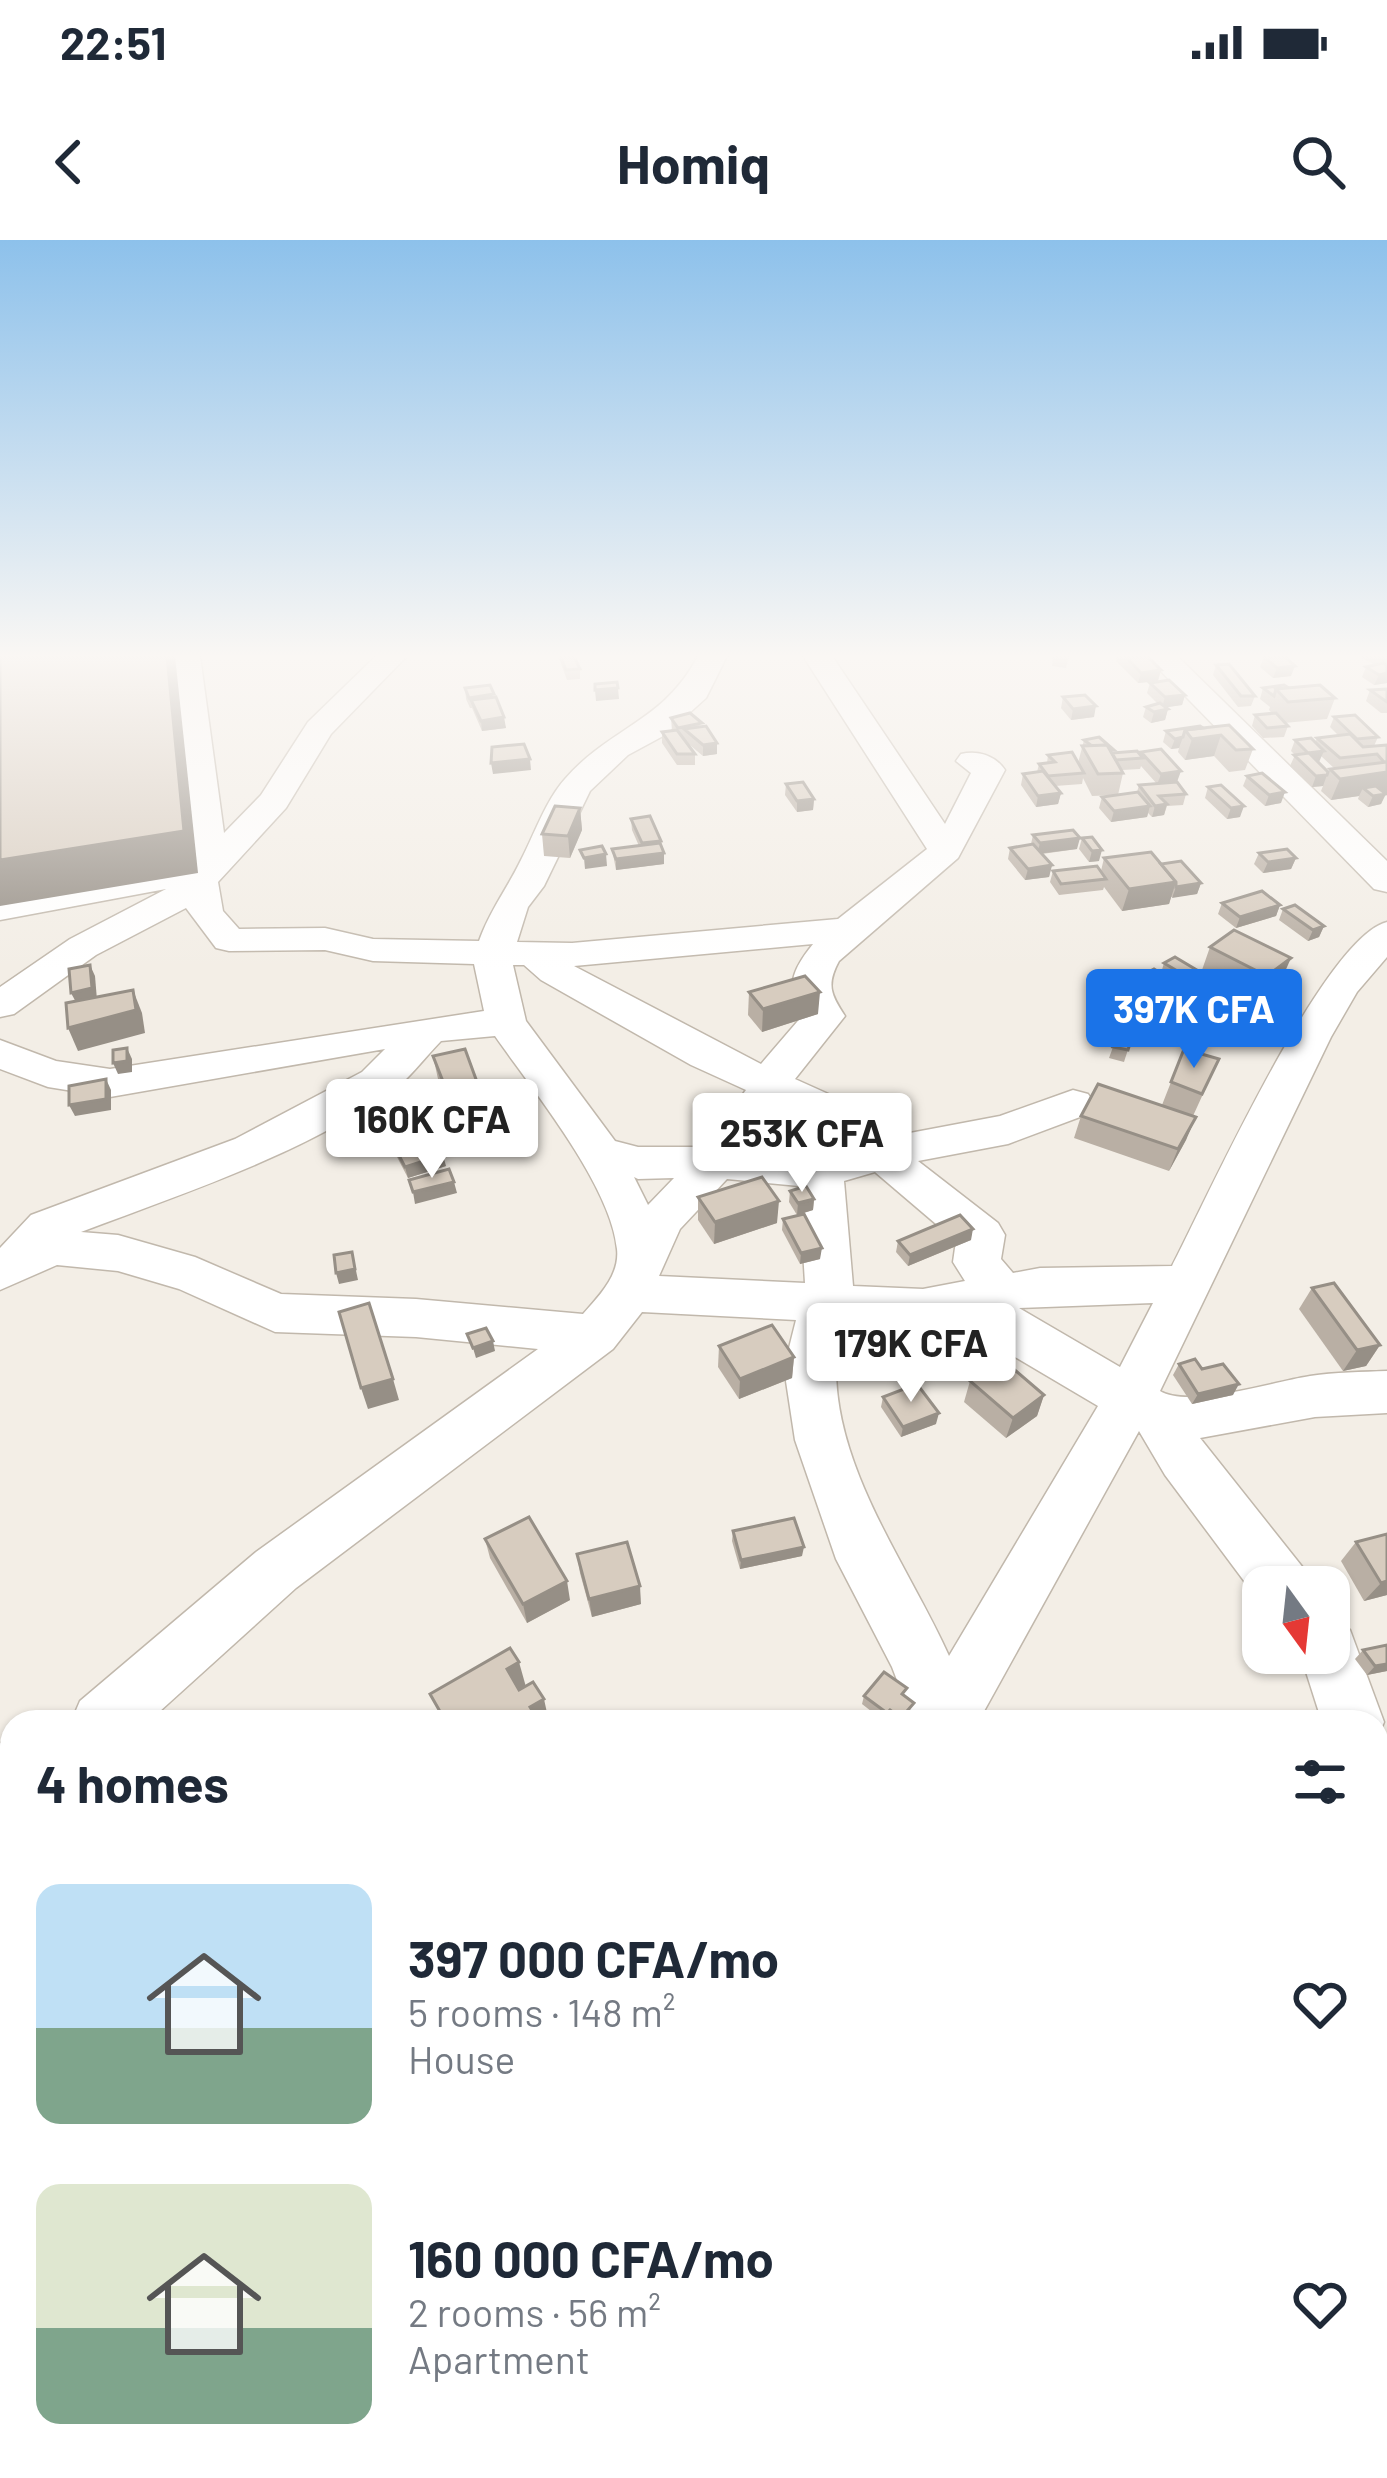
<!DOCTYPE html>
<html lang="en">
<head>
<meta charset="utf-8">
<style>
	:root { --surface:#fff; --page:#f6f6f7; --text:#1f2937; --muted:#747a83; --accent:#1a73e8 }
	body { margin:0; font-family:Barlow,sans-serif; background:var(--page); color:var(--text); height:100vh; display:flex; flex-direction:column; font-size:45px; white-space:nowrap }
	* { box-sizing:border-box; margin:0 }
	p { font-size:39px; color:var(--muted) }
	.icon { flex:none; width:66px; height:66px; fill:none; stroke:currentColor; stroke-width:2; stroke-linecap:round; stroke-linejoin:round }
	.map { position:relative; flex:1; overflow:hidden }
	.details { position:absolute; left:0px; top:1470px; width:1389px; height:768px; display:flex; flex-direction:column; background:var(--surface); border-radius:36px 36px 0 0; box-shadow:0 3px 9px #0004 }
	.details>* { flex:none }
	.needle { width:78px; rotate:165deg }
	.tools { position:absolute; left:1242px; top:1326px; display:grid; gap:24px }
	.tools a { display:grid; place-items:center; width:108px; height:108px; border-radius:24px; background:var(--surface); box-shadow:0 3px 9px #0004; font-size:60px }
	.price { position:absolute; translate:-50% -102px; padding:0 27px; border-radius:12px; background:#fff; color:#222; font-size:39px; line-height:78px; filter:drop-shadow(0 3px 6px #0008) }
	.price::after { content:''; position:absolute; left:50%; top:72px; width:36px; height:27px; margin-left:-18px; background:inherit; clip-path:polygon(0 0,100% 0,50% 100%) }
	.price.current { background:var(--accent); color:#fff }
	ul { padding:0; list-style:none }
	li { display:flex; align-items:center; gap:36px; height:300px; padding:0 36px }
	li span { display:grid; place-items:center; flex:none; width:336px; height:240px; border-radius:24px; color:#555 }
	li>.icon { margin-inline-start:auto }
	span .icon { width:144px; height:144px; fill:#fffc; stroke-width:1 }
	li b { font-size:51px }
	h2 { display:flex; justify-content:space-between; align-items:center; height:144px; padding:0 36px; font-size:51px }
	.status { display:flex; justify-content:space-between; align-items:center; height:84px; padding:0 60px; background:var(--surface); direction:ltr }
	.status svg { height:33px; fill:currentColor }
	header { display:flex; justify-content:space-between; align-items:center; height:156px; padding:0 36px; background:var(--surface); font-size:54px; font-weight:700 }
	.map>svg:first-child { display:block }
</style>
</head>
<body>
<div class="status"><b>22:51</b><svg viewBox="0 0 49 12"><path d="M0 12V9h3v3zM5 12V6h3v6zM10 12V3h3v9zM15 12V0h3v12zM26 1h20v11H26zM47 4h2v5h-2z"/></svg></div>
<header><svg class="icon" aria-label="back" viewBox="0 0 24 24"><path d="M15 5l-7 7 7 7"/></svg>Homiq<svg class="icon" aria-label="search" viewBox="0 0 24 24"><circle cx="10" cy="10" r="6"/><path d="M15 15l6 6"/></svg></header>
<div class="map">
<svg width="1387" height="2238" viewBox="0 0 1387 2238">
	<rect width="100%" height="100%" fill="#f3eee6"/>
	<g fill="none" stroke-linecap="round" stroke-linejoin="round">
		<g stroke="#c1b8ac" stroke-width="3">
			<g id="minor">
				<path d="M170 416H200L224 593 261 555 308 482 376 416H407L331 494 286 568 218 642 223 671 239 689 325 688 373 699 479 701C490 670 507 649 521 620 534 595 546 560 565 539 610 487 664 482 698 416H727L706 458 665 495 628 515 590 551 544 646 528 667 517 702 572 703 838 679 927 609 803 416H832L945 584 971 533 956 521 961 514C977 510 995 515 1005 530L958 618 839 721C826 745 831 755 845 776L795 839 855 866 894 896 1000 876 1073 850 1088 854 1095 864 1088 874 1008 904 918 921 998 983 1005 995 1001 1019 1013 1033 1040 1028 1172 1026C1206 961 1324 697 1387 682V717L1357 752 1331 797 1160 1151C1189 1169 1276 1141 1310 1136 1335 1132 1362 1132 1387 1131V1173L1315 1177 1200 1198 1304 1329 1312 1347H1263L1262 1365 1165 1235 1139 1191 978 1482H913L892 1427 836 1319 795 1200 784 1128 796 1080 642 1072 613 1109 296 1348 148 1482H71L80 1461 256 1312 538 1109 416 1097 275 1092 179 1049 118 1031 57 1025 0 1050V1008L31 975 235 899 362 832 385 809 110 857 48 847 0 829V800L56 821 110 829 484 771 474 724 373 721 325 710 229 711 216 708 186 668 96 715 14 774 0 777V747L70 699 166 649 0 680V658L186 624 192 616ZM813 704C793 729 784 747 803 775L761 824 574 726ZM513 725H524L541 740 691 825 746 850 704 907H638L615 901 526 781ZM495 796C532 849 611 945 617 1009 620 1035 599 1056 583 1074L416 1059 281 1054 195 1017 118 995 81 992C186 952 295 917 388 854 408 841 424 818 441 801ZM780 866 816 882 803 915 750 910ZM875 932 956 1001 953 1022 965 1041 923 1049 853 1046 844 941ZM634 937 638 939 674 938 648 965ZM727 939 799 946 805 1043 659 1036 680 989ZM1153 1063 1120 1127 1019 1068ZM954 1081 1098 1166 949 1416C909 1327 836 1231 836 1129 836 1114 842 1097 845 1083L923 1087Z"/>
				<polygon points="1146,416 1177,416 1387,621 1387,652 1374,649"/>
				<polygon points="1329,1382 1350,1390 1384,1482 1377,1499 1377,1482 1322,1482 1300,1413 1329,1413"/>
				<polygon points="0,1503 12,1508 12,1574 0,1569"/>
				<polygon points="1377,1555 1387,1556 1387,1622 1377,1621"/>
				<polygon points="1377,1739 1387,1743 1387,1898 1377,1894"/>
				<polygon points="343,2226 434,2226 429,2238 338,2238"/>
			</g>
		</g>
		<use href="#minor" fill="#fff" fill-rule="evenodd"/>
	</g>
	<g fill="#b9afa4" fill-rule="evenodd">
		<polygon points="558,416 574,416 580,429 580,439 567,440"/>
		<polygon points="1053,416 1069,416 1066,428 1052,426"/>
		<polygon points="1117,416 1147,416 1158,441 1138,443 1116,421"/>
		<polygon points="1264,416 1291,436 1273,438 1260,427"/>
		<polygon points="1362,416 1387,416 1387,443 1374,445 1362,437 1366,427 1376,425 1361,418"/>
		<polygon points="1216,425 1255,456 1251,466 1238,467 1213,435"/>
		<polygon points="1150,443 1185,455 1182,465 1166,467 1168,469 1165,480 1151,483 1143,477 1146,467 1158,464 1147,453"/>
		<polygon points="465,448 495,457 506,488 482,491 472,468 470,468 466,459"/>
		<polygon points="1263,448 1289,448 1335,458 1327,479 1284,483 1288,486 1284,497 1263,498 1252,486 1255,475 1272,473 1269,470 1270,467 1260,459"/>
		<polygon points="1387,449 1387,473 1381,473 1366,461 1370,450"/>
		<polygon points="1063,457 1094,477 1071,480 1061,468"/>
		<path d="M1334 477 1378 497 1374 506 1387 505 1385 553 1381 564 1368 567 1358 559 1359 556 1331 560 1321 551 1323 546 1312 547 1290 526 1295 515 1291 511 1295 500 1315 503 1317 498 1339 496 1330 487ZM1321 516 1335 529H1330L1328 532 1318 522Z"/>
		<polygon points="671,478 702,486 717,503 717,514 703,516 685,501 695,514 695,525 677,525 662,503 662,492 672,491"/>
		<polygon points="1203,488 1253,509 1245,530 1229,532 1214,516 1185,520 1178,512 1179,508 1171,509 1163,502 1166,491"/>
		<path d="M1084 500 1114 513 1140 515 1141 512 1177 542 1186 554 1183 565 1167 566 1164 575 1152 577 1148 573 1147 577 1111 582 1099 568 1102 557 1115 555 1092 556 1083 538 1082 544 1055 546 1061 553 1058 564 1036 567 1021 545 1023 534 1037 532 1039 524 1047 523 1048 515 1078 523ZM1141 526 1157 544 1139 545 1137 552 1118 555 1123 533 1122 530 1140 529Z"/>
		<polygon points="1247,536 1281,563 1265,566 1243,546"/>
		<polygon points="786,544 814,559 813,570 797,572 785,555"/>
		<polygon points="1208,547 1240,577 1227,579 1205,558"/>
		<polygon points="580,568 582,590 570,618 544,616 542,594"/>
		<polygon points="631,579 661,601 664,624 616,630 612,609 639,606 632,590"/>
		<polygon points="1033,595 1077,609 1042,614 1052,625 1049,637 1025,640 1008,619 1010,608 1031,604"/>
		<polygon points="1082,598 1099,621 1089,622 1079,609"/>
		<polygon points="1259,613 1296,618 1291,629 1263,633 1254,624"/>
		<polygon points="1104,618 1161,624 1201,643 1197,654 1171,657 1169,664 1122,671 1104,647 1103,650 1059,655 1050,642 1053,631 1101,631"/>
		<polygon points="1222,663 1280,665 1276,676 1236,688 1218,674"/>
		<polygon points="1283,669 1324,686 1319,697 1308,701 1279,680"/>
		<polygon points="1210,707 1281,741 1257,758 1202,730"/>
		<polygon points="1164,723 1195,729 1190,740 1181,746 1195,754 1187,777 1167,788 1126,763 1134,740 1161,733"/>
		<polygon points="749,752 818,774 762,792 748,775"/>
		<polygon points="1131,800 1124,822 1109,818 1113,807"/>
		<polygon points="1184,809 1219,819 1193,876 1186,900 1169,931 1074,898 1081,876 1186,874 1162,865"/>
		<polygon points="433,816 481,864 450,872 438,839"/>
		<polygon points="393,904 446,926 408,938 396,915"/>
		<polygon points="790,951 814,959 813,970 797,975 789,962"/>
		<polygon points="698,957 777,983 714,1004 698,980"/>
		<polygon points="783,979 820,1019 800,1024 782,990"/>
		<polygon points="971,1000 908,1026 896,1012 898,1001"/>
		<polygon points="1312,1048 1380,1105 1366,1126 1343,1131 1299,1069"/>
		<polygon points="719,1106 794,1117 792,1138 739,1159 718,1127"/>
		<polygon points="1179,1124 1202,1129 1233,1155 1192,1164 1173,1135"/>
		<polygon points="970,1141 1044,1155 1037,1176 1006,1198 964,1162"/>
		<polygon points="883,1157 936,1184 901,1197 881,1167"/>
		<polygon points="733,1291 802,1316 740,1329 732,1301"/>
		<polygon points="485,1299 570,1360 527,1383 490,1318"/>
		<polygon points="1356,1302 1387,1355 1364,1361 1341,1321"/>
		<polygon points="577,1314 641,1364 592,1377 580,1333"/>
		<polygon points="1387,1405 1387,1431 1367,1435 1355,1419 1363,1410"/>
		<polygon points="864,1456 904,1456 911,1471 902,1482 892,1482 887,1478 885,1482 862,1464"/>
		<polygon points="926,2226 943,2228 945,2238 879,2238"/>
	</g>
	<g fill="#968f86">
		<polygon points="167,416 175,416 198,633 0,666 0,620"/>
		<polygon points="1295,426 1291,436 1273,438 1277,428"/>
		<polygon points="1161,430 1158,441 1138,443 1141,433"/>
		<polygon points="1387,433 1387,443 1374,445 1379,435"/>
		<polygon points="618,448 619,459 596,461 595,450"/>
		<polygon points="1185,455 1182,465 1162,468 1165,457"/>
		<polygon points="1096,466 1094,477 1071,480 1073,469"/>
		<polygon points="1168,469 1165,480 1151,483 1154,472"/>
		<polygon points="504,477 506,488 482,491 481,481"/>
		<polygon points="1221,495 1214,516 1185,520 1192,499"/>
		<polygon points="1183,497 1179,508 1171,509 1175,499"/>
		<polygon points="717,503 717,514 703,516 703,505"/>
		<polygon points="1324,511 1319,522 1304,523 1308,513"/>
		<polygon points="530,519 531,530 493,534 491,523"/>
		<polygon points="1181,531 1177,542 1157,545 1161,534"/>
		<polygon points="1387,532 1387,553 1371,555 1363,548 1359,556 1331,560 1340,539"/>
		<polygon points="1327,535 1323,546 1312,547 1316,536"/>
		<polygon points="1285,552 1281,563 1265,566 1269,555"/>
		<polygon points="1061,553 1058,564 1036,567 1038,556"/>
		<polygon points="1386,554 1381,564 1368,567 1373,556"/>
		<polygon points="814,559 813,570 797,572 797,561"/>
		<polygon points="1167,564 1164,575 1152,577 1155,566"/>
		<polygon points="1150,566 1147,577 1111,582 1114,571"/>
		<polygon points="1244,566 1240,577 1227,579 1231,568"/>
		<polygon points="580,568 582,590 570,618 568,596"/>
		<polygon points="1080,598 1077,609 1037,614 1040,603"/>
		<polygon points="1102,610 1099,621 1089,622 1092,611"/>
		<polygon points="664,613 664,624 616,630 616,619"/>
		<polygon points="606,614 607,626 585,629 584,618"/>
		<polygon points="1296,618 1291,629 1263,633 1268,622"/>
		<polygon points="1052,625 1049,637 1025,640 1028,629"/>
		<polygon points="1176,642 1169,664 1122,671 1129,649"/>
		<polygon points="1201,643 1197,654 1172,658 1176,647"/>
		<polygon points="1280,665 1276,676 1236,688 1240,677"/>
		<polygon points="1324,686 1319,697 1308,701 1313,690"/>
		<polygon points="1291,718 1281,741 1257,758 1267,736"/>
		<polygon points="90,725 95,736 97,760 77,764 71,753"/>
		<polygon points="1195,729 1190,740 1180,746 1184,735"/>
		<polygon points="133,750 142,773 145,793 78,811 68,788"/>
		<polygon points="820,752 818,774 762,792 763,769"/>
		<polygon points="1195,754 1187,777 1167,788 1175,766"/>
		<polygon points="127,808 132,819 132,832 118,834 113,823"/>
		<polygon points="106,839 111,850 111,870 75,876 69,865"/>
		<polygon points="477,842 481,864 450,872 446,849"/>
		<polygon points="1196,877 1186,900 1169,931 1178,909"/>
		<polygon points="443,915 446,926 408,938 405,927"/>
		<polygon points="454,942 457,953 415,964 413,952"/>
		<polygon points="814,959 813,970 797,975 798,963"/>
		<polygon points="779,961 777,983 714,1004 715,982"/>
		<polygon points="973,989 971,1000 908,1026 910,1015"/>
		<polygon points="822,1008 820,1019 800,1024 801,1013"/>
		<polygon points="352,1012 358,1040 339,1044 336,1033"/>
		<polygon points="493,1101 495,1111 476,1118 473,1108"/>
		<polygon points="1380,1105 1366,1126 1343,1131 1357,1110"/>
		<polygon points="794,1117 792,1138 739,1159 740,1139"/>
		<polygon points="393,1139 399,1160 368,1169 361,1148"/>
		<polygon points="1239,1144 1233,1155 1192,1164 1198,1154"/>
		<polygon points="1044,1155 1037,1176 1006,1198 1013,1178"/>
		<polygon points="939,1173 936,1184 901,1197 903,1187"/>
		<polygon points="804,1307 802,1316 740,1329 741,1320"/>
		<polygon points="567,1341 570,1360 527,1383 523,1364"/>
		<polygon points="1387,1341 1387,1355 1364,1361 1381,1343"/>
		<polygon points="640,1346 641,1364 592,1377 589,1359"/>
		<polygon points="519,1422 526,1447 514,1454 507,1429"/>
		<polygon points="1387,1424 1387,1431 1367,1435 1375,1426"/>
		<polygon points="544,1459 549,1482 534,1482 530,1467"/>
		<polygon points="12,1656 12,1680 0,1687 0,1663"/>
	</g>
	<g fill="#d7ccbf" stroke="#968f86" stroke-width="3">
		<polygon points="0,416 167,416 184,591 0,620"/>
		<polygon points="560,416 574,416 580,429 566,430"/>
		<polygon points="1125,416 1147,416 1161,430 1141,433"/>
		<polygon points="1263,416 1284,416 1295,426 1277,428"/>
		<polygon points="1383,423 1387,425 1387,433 1379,435 1366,427"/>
		<polygon points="1229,424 1255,456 1241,456 1216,425"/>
		<polygon points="1169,440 1185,455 1165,457 1150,443"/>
		<polygon points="617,442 618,448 595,450 595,444"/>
		<polygon points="490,445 494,454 469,458 465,448"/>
		<polygon points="1284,445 1289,448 1276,449 1274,456 1263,448"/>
		<polygon points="1320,445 1335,458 1288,462 1276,449"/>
		<polygon points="1387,449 1387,462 1370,450"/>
		<polygon points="1085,455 1096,466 1073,469 1063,457"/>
		<polygon points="496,457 504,477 481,481 471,460"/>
		<polygon points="1160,463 1168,469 1154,472 1146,467"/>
		<polygon points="690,473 702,483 678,488 671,478"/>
		<polygon points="1276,473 1288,486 1267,488 1255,475"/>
		<polygon points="1355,475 1378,497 1357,499 1334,477"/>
		<polygon points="1229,485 1253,509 1236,510 1221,495 1192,499 1185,490"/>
		<polygon points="706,486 717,503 703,505 684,489"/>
		<polygon points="1200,486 1203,488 1185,490 1183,497 1175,499 1166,491"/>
		<polygon points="677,490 695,514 677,514 662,492"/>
		<polygon points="1350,494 1363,507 1387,505 1387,522 1384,522 1377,514 1340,518 1317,498"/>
		<polygon points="1099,497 1114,510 1110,510 1107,505 1092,506 1084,500"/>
		<polygon points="1311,498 1324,511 1308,513 1295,500"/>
		<polygon points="524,504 530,519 491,523 492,507"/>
		<polygon points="1107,505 1123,533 1098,534 1082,506"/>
		<polygon points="1161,509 1181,531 1161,534 1141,512"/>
		<polygon points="1137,511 1143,518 1116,520 1112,513"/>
		<polygon points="1072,512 1084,533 1048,536 1039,524 1055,522 1048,515"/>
		<polygon points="1309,513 1328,532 1327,535 1316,536 1294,515"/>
		<polygon points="1387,522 1387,532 1340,539 1330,529"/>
		<polygon points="1043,531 1061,553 1038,556 1023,534"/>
		<polygon points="1262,533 1285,552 1269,555 1247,536"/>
		<polygon points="803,542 814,559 797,561 786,544"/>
		<polygon points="1177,542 1186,554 1159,556 1167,564 1155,566 1139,545"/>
		<polygon points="1221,545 1244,566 1231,568 1208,547"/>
		<polygon points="1376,546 1386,554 1373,556 1363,548"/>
		<polygon points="1138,552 1150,566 1114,571 1102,557"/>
		<polygon points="555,566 580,568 568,596 542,594"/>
		<polygon points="650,576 661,601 642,603 631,579"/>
		<polygon points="1073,590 1080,598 1040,603 1033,595"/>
		<polygon points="1092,597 1102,610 1092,611 1082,598"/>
		<polygon points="660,603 664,613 616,619 612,609"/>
		<polygon points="1033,604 1052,625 1028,629 1010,608"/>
		<polygon points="602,606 606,614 584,618 580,610"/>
		<polygon points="1287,609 1296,618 1268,622 1259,613"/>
		<polygon points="1151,612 1176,642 1129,649 1104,618"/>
		<polygon points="1181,621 1201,643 1176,647 1176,642 1161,624"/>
		<polygon points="1097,626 1106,639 1061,644 1053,631"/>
		<polygon points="1262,651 1280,665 1240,677 1222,663"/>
		<polygon points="1295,665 1324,686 1313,690 1283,669"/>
		<polygon points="1234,690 1291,718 1267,736 1210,707"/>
		<polygon points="1175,717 1195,729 1184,735 1164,723"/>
		<polygon points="90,725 92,748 71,753 69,729"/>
		<polygon points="1154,729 1195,754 1175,766 1134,740"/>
		<polygon points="805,736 820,752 763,769 749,752"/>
		<polygon points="133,750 136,770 68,788 66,763"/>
		<polygon points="1119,796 1131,800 1128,810 1113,807"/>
		<polygon points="127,808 127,821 113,823 113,810"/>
		<polygon points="465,809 477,842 446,849 433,816"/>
		<polygon points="1184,809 1219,819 1202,854 1171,842"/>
		<polygon points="106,839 106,859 69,865 69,846"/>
		<polygon points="1098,844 1196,877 1178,909 1081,876"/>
		<polygon points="431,892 443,915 405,927 393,904"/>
		<polygon points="449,929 454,942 413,952 409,940"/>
		<polygon points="762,937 779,961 715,982 698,957"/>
		<polygon points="806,946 814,959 798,963 790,951"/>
		<polygon points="804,974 822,1008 801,1013 783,979"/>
		<polygon points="960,975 973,989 910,1015 898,1001"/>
		<polygon points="352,1012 355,1029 336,1033 334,1015"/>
		<polygon points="1334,1043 1380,1105 1357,1110 1312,1048"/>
		<polygon points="369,1063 393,1139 361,1148 339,1072"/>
		<polygon points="772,1085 794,1117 740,1139 719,1106"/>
		<polygon points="486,1088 493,1101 473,1108 467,1094"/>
		<polygon points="1002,1119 1044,1155 1013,1178 970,1141"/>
		<polygon points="1195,1119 1202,1129 1223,1124 1239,1144 1198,1154 1179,1124"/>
		<polygon points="917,1144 939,1173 903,1187 883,1157"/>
		<polygon points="529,1277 567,1341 523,1364 485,1299"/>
		<polygon points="794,1278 804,1307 741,1320 733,1291"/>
		<polygon points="1387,1294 1387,1341 1381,1343 1356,1302"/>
		<polygon points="627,1302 640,1346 589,1359 577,1314"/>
		<polygon points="1387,1405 1387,1424 1375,1426 1363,1410"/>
		<polygon points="510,1408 519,1422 507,1429 519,1450 533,1442 544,1459 530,1467 539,1482 446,1482 430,1454"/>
		<polygon points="884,1432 907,1448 902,1454 914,1463 901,1478 890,1470 887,1473 864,1456"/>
		<polygon points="1084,1475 1087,1482 1061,1482 1060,1480"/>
		<polygon points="12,1587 12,1656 0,1663 0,1594"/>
		<polygon points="12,2030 12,2131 0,2055 0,2036"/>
		<polygon points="943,2228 945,2238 903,2238"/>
	</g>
	<linearGradient id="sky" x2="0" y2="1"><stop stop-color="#8dc1eb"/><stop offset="0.57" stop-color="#faf7f4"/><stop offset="1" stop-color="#faf7f4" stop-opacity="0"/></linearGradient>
	<rect width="1387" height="730" fill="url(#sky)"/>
</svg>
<div class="tools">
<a><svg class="needle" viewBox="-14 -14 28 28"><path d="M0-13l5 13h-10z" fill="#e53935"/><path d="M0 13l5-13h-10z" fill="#747a83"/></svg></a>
</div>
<b class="price current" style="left:1194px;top:831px">397K CFA</b>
<b class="price" style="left:432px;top:941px">160K CFA</b>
<b class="price" style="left:802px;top:955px">253K CFA</b>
<b class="price" style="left:911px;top:1165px">179K CFA</b>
<section class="details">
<h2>4 homes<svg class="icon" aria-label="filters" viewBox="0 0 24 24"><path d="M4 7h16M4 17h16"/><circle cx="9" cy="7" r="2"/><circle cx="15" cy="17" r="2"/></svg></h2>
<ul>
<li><span style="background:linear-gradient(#bfe0f5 60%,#7fa58c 0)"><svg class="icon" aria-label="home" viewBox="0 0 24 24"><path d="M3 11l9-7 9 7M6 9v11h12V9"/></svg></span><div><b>397 000 CFA/mo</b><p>5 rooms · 148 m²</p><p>House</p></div><svg class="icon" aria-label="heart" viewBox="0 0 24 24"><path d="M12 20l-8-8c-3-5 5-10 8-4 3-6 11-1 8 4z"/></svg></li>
<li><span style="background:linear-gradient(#dfe7d0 60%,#7fa58c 0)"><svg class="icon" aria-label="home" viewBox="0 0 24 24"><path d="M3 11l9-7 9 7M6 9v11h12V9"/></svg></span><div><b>160 000 CFA/mo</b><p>2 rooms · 56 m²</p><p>Apartment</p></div><svg class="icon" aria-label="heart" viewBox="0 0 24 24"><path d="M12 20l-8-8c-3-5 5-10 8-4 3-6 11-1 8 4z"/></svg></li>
</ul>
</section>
</div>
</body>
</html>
